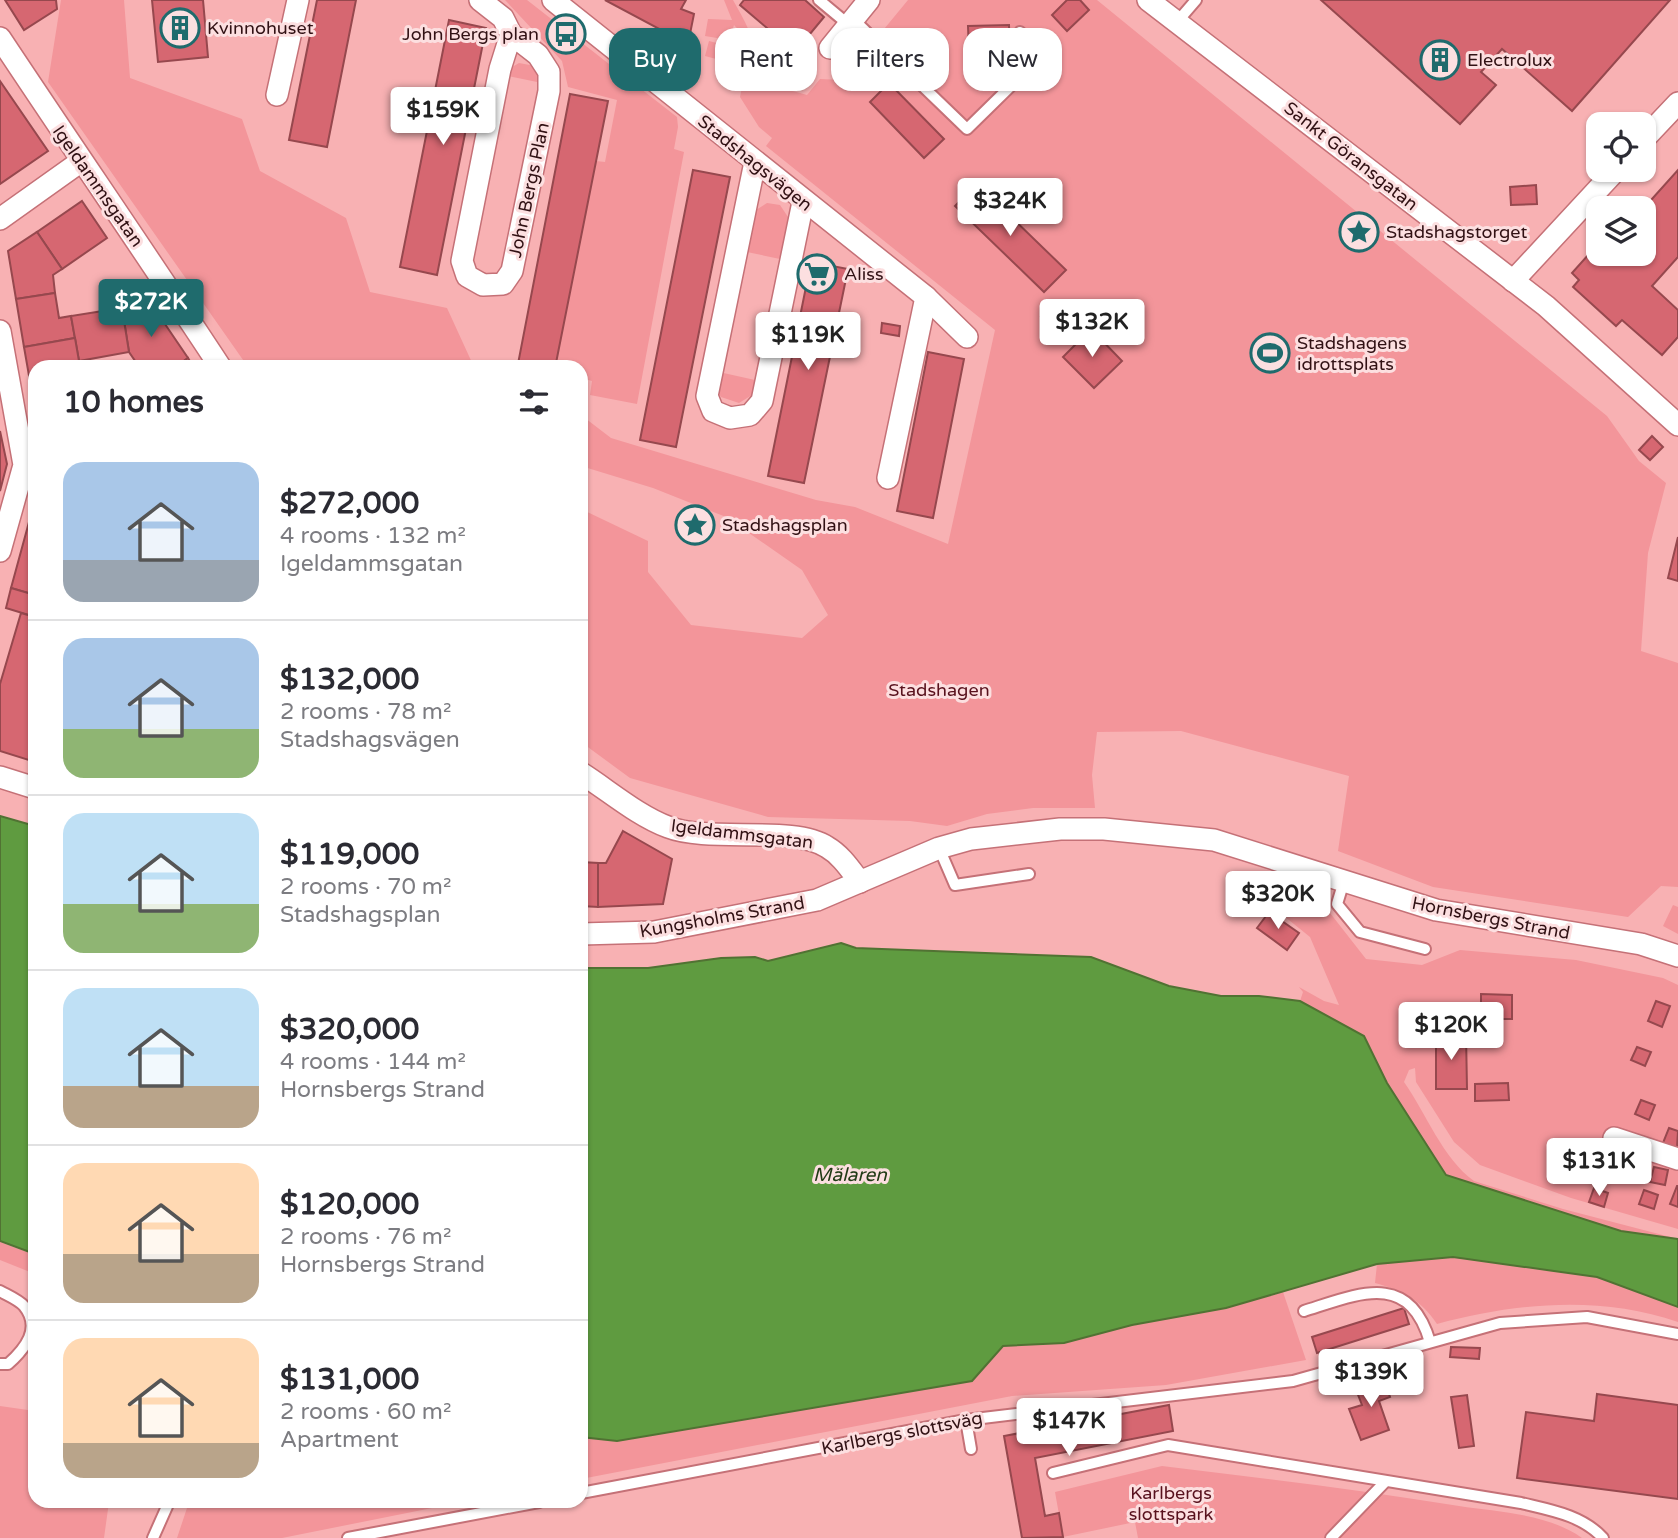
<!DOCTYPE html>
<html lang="en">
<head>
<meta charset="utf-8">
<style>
	:root { --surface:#fff; --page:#f7f7f7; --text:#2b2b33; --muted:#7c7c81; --line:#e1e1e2; --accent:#1f6b6d }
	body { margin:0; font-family:"Varela Round",sans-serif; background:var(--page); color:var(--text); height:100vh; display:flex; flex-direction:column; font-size:26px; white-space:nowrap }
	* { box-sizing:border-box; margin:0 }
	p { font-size:23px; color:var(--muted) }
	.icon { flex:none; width:38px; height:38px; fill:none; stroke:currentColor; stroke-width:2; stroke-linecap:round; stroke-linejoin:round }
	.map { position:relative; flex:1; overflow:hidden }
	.sheet { position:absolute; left:28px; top:360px; width:560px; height:1148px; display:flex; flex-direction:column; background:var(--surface); border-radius:21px; box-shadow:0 2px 5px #0004 }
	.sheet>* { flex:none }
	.top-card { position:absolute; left:609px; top:28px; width:665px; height:63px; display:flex; gap:14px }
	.tools { position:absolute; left:1586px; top:112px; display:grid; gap:14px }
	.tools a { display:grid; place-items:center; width:70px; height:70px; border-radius:14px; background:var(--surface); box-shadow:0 2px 5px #0004; font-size:35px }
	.price { position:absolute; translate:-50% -60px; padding:0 16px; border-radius:7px; background:#fff; color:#222; font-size:23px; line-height:46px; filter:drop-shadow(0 2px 4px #0008) }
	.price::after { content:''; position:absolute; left:50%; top:42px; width:21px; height:16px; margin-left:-10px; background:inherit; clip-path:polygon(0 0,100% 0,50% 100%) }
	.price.on { background:var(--accent); color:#fff }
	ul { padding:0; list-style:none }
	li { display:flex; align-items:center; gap:21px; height:175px; padding:0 35px }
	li+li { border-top:2px solid var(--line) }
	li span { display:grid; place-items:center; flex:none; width:196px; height:140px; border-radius:21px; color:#555 }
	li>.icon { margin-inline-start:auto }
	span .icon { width:84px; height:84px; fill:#fffc; stroke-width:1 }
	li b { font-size:30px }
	h2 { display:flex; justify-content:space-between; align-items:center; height:84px; padding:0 35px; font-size:30px }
	.chip { padding:0 24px; border-radius:21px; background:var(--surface); box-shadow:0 2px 5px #0004; font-size:24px; line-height:63px }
	.chip.on { background:var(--accent); color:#fff }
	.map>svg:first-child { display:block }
</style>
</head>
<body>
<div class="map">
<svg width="1678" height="1538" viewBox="0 0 1678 1538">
	<rect width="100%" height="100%" fill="#f8b1b3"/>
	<g fill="#f3959a">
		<polygon points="61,0 124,0 130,78 242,119 260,171 346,218 370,292 447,308 474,367 248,367 48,82"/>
		<polygon points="505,0 527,0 677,117 678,127 674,149 684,152 637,404 590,395 592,381 581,378 581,368 555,367 596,161 605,162 617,100 568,87 562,61"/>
		<path d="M724 0H733C752 34 756 40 754 80L807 95 820 79 842 80 908 0H1097L1607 416 1639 461 1666 483 1648 553 1641 651 1678 663V887L1661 886 1628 917 1433 887 1338 851 1349 776 1181 731 1097 732 1092 775 1095 808H1033L987 814 947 826 910 821 768 817 630 778 581 742V509L648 541V572L691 625 802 638 828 615 802 570 726 517 653 488 581 466V415L611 438 816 500 855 507 948 544 995 330 766 146 772 138 759 127 740 97 746 67 705 56 709 41 732 47 749 41 734 25 729 40 705 36 708 19 732 20Z"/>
		<polygon points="519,63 535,66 542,83 508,76 509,69"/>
		<polygon points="767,203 780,205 788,217 780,259 747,252 756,210"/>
		<polygon points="719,372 755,380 752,395 739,403 721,397 718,392"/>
		<path d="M1228 871 1323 904 1366 959 1422 965 1460 950 1576 960 1663 978 1678 985V1229L1571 1198 1480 1165 1454 1142 1416 1082 1415 1068 1409 1070 1404 1082C1426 1113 1443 1159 1474 1181L1563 1209 1678 1239 1621 1231 1446 1175 1387 1083 1364 1036 1300 1001 1303 992 1299 987 1324 1001 1339 1005 1310 937Z"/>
		<polygon points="1673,905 1678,907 1678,934 1663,926"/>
		<polygon points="0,1242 35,1255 35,1274 0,1260"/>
		<path d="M1453 1257 1597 1277 1678 1307V1322C1600 1295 1515 1303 1437 1324 1422 1300 1400 1290 1375 1283L1377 1264Z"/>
		<polygon points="1283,1292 1306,1360 1166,1385 1012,1396 581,1479 581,1437 617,1441 972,1381 1003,1346 1064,1343 1132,1325 1226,1308"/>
		<polygon points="0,1406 35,1411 35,1502 109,1502 104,1538 0,1538"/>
		<path d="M1162 1466C1262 1478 1361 1490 1459 1506 1499 1512 1549 1514 1582 1538H1138L1135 1522 1063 1537 1055 1492Z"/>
		<polygon points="189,1502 462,1502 282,1538 177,1538"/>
	</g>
	<g fill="#5f9b40" stroke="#517233" stroke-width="2">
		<polygon points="0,816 35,826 35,1254 0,1241"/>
		<polygon points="841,943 856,948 1091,957 1169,986 1221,996 1259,996 1300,1001 1364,1036 1387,1083 1446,1175 1621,1231 1678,1239 1678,1307 1597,1277 1453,1257 1377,1264 1226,1308 1132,1325 1064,1343 1003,1346 972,1381 617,1441 581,1437 581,968 648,968 721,958 755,957 768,961"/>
	</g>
	<g fill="#d66771" stroke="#96484e" stroke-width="2">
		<polygon points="5,0 56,0 57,9 24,30"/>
		<polygon points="152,0 203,0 208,57 158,62"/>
		<polygon points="317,0 356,0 327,147 289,140"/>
		<polygon points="605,0 686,0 681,9 694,14 686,54 665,51 667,33"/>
		<polygon points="744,0 805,0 824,17 795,52 740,5"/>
		<polygon points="1067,0 1080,0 1089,10 1067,31 1052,15"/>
		<polygon points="1321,0 1670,0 1572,111 1502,49 1481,72 1496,85 1460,124"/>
		<polygon points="449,20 486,28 437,275 400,267"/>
		<polygon points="1009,25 1010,51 969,52 968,26"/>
		<polygon points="874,51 893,71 873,89 855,69"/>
		<polygon points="0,81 48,151 0,184"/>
		<polygon points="889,83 944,139 924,158 870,102"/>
		<polygon points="570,94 608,101 555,368 537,368 518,364"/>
		<polygon points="693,170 730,177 676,447 640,440"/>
		<polygon points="1678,170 1678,257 1652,286 1678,310 1678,337 1662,355 1622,320 1616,326 1573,287 1579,280 1572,273 1598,244 1598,254 1643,254 1643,209"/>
		<polygon points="977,184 1066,270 1044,292 955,206"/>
		<polygon points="1536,185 1537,204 1511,205 1510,187"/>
		<polygon points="82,201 107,238 62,269 37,232"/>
		<polygon points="37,232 62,269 53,275 55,293 16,299 8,251"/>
		<polygon points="811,262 848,269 804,483 768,476"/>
		<polygon points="55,293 59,318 71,316 75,338 24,347 16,299"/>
		<polygon points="150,302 188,358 174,368 140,368 129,352 122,308"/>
		<polygon points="1055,306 1071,324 1057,336 1041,317"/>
		<polygon points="122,308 129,352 79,361 71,316"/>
		<polygon points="882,323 900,326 899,336 881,333"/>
		<polygon points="1091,329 1122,361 1094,388 1063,357"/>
		<polygon points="75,338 79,361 60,364 61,368 35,368 35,410 24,347"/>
		<polygon points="928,352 964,359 933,518 897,511"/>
		<polygon points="188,358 194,368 174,368"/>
		<polygon points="0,431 7,464 0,491"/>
		<polygon points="1652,436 1663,447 1650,460 1639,450"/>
		<polygon points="35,500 35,595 11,588"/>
		<polygon points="1678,537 1678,581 1668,578"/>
		<polygon points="11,588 35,595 35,617 6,608"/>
		<polygon points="21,613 35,617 35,762 0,751 0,684"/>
		<polygon points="623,831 672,859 663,904 598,907 598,863 606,863"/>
		<polygon points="581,862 598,863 598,907 581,906"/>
		<polygon points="1269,912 1299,933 1287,950 1257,928"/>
		<polygon points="1481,994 1512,995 1512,1019 1501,1019 1501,1024 1485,1024 1485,1016 1481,1016"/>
		<polygon points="1656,1001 1670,1006 1662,1027 1648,1021"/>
		<polygon points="1466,1034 1467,1089 1436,1089 1436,1035"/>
		<polygon points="1637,1047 1651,1052 1645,1066 1631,1060"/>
		<polygon points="1508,1083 1509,1100 1475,1101 1475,1084"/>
		<polygon points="1641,1100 1655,1105 1649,1120 1635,1114"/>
		<polygon points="1669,1128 1678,1131 1677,1148 1663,1143"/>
		<polygon points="1654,1167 1668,1170 1665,1185 1650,1182"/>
		<polygon points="1677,1186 1678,1186 1678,1207 1670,1204"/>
		<polygon points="1594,1188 1608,1193 1604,1207 1589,1202"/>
		<polygon points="1644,1190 1658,1195 1654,1209 1639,1204"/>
		<polygon points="1404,1308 1409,1324 1317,1353 1312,1337"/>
		<polygon points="1451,1347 1480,1348 1479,1359 1450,1357"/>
		<polygon points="1383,1377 1390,1397 1379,1401 1389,1430 1361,1440 1349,1409 1362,1405 1355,1387"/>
		<polygon points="1597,1394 1678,1405 1678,1499 1517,1478 1526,1412 1594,1421"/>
		<polygon points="1467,1395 1474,1446 1459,1448 1451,1397"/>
		<polygon points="1169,1405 1173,1431 1035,1458 1045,1516 1059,1513 1063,1537 1022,1538 1004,1436"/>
	</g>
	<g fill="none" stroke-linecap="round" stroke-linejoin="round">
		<g stroke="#c57177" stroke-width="14">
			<g id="service">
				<polyline points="819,0 849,25"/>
				<polyline points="853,19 967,129 1018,79 1020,32"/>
				<polyline points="1177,22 1196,0"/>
				<polyline points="939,848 955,885 1029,874"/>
				<polyline points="1344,881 1337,904 1360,932 1425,949"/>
				<path d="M0 1291C7 1295 19 1300 24 1306 42 1328 25 1349 8 1364H0"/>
				<path d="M1304 1311C1358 1294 1409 1270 1430 1342"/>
				<polyline points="966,1420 971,1449"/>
				<path d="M1053 1473 1168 1445 1521 1503C1550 1510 1582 1515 1603 1538"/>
				<polyline points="581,1493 966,1420 1293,1381 1500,1323 1587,1317 1678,1334"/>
				<polyline points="153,1538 169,1502"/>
				<polyline points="348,1538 539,1502"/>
				<polyline points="1331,1538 1385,1482"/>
			</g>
		</g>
		<g stroke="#c57177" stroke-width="24">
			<g id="minor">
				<polyline points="480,0 503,18 511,34 538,55 549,72 549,91 512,271 503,284 483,285 467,276 462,261 500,69 511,34"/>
				<polyline points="553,0 926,297 888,478"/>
				<polyline points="1148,0 1546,306 1678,425"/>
				<path d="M0 38C73 148 148 257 221 368"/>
				<polyline points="830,48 869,0"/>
				<polyline points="277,95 298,0"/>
				<polyline points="1643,140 1678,103"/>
				<polyline points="755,162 707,396 713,411 730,418 750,415 762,401 803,202"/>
				<polyline points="0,219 80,162"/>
				<polyline points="1513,281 1616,170"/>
				<polyline points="926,297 967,337"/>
				<polyline points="0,331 24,465 0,551"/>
				<path d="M581 773C608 790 638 816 668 827 709 843 794 825 827 847 841 855 850 869 860 882"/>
				<polyline points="0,777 35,788"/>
				<polyline points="581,934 654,932 817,900 939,848 971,839 1060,829 1104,829 1214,840 1436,910 1641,944 1678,956"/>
				<polyline points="1614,1138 1678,1159"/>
			</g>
		</g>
		<use href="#service" stroke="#fff" stroke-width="10"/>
		<use href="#minor" stroke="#fff" stroke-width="21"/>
	</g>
	<defs>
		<g id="building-ring" transform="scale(2.0125)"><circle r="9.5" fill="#fcdfe0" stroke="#1f6b6d" stroke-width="1.5"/><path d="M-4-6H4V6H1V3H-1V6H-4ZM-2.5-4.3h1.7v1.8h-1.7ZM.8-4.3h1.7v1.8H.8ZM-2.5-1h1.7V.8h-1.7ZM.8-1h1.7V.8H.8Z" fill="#1f6b6d"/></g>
		<g id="bus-ring" transform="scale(2.0125)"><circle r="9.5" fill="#fcdfe0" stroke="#1f6b6d" stroke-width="1.5"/><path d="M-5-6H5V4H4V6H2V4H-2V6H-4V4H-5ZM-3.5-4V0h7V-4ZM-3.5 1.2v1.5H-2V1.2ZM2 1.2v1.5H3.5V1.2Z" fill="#1f6b6d"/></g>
		<g id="sight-ring" transform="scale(2.0125)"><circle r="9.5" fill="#fcdfe0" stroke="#1f6b6d" stroke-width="1.5"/><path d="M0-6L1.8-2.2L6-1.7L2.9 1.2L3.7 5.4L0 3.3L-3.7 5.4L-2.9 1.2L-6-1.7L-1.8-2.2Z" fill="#1f6b6d"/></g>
		<g id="supermarket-ring" transform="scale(2.0125)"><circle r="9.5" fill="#fcdfe0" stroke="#1f6b6d" stroke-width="1.5"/><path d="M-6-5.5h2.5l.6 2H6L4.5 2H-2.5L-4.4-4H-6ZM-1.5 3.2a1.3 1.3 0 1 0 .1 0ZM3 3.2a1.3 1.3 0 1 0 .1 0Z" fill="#1f6b6d"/></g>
		<g id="stadium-ring" transform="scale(2.0125)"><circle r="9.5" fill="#fcdfe0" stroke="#1f6b6d" stroke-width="1.5"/><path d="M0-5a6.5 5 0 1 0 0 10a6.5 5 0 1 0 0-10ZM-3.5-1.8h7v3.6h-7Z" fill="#1f6b6d"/></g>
	</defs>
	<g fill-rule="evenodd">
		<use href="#building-ring" x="180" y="28"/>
		<use href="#bus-ring" x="566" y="34"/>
		<use href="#building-ring" x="1440" y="60"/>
		<use href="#sight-ring" x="1359" y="232"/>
		<use href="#supermarket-ring" x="817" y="274"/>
		<use href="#stadium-ring" x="1270" y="353"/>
		<use href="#sight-ring" x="695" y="525"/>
	</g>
	<g text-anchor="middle" stroke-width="6" stroke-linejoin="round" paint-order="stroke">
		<g font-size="18" fill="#311114" stroke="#fcdfe0" text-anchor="start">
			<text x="207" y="34">Kvinnohuset</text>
			<text x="539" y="40" text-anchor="end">John Bergs plan</text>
			<text x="1467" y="66">Electrolux</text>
			<text x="1386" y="238">Stadshagstorget</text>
			<text x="844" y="280">Aliss</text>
			<text x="1297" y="349">Stadshagens<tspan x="1297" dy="21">idrottsplats</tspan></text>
			<text x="722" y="531">Stadshagsplan</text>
		</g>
		<g font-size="18" fill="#311114" stroke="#fcdfe0">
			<text transform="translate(1351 156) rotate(38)" y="6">Sankt Göransgatan</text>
			<text transform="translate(755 163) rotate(39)" y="6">Stadshagsvägen</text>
			<text transform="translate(98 186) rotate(55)" y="6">Igeldammsgatan</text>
			<text transform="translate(529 190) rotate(-78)" y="6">John Bergs Plan</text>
			<text transform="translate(742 834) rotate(7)" y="6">Igeldammsgatan</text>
			<text transform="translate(722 917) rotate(-10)" y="6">Kungsholms Strand</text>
			<text transform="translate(1491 918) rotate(11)" y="6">Hornsbergs Strand</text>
			<text transform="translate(902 1433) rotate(-11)" y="6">Karlbergs slottsväg</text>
		</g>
		<g font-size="18" fill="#58111d" stroke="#fcdfe0">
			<text x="939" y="696">Stadshagen</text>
			<text x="1171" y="1499">Karlbergs<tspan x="1171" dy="21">slottspark</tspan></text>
		</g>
		<g font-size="19" font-style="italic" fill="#223b16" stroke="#fcdfe0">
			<text x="850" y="1181">Mälaren</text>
		</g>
	</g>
</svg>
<div class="tools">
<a><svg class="icon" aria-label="locate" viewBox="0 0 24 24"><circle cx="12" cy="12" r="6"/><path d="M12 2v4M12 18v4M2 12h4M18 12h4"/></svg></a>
<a><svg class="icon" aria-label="layers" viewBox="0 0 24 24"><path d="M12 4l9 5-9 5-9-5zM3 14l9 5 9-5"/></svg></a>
</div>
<b class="price" style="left:443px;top:147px">$159K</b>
<b class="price" style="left:1010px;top:238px">$324K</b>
<b class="price on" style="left:151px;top:339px">$272K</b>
<b class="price" style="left:1092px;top:359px">$132K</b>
<b class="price" style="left:808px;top:372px">$119K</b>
<b class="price" style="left:1278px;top:931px">$320K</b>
<b class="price" style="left:1451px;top:1062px">$120K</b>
<b class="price" style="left:1599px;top:1198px">$131K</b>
<b class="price" style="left:1371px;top:1409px">$139K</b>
<b class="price" style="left:1069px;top:1458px">$147K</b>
<div class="top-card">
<a class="chip on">Buy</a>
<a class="chip">Rent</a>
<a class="chip">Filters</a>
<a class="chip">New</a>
</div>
<section class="sheet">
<h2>10 homes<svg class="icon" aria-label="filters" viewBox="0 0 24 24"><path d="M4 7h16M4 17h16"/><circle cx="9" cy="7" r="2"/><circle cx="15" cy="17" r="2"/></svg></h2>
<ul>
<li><span style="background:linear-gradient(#a9c7e8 70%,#9aa5b1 0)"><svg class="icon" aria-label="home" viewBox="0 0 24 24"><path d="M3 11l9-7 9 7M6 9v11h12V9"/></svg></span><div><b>$272,000</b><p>4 rooms · 132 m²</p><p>Igeldammsgatan</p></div></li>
<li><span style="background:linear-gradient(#a9c7e8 65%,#8fb573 0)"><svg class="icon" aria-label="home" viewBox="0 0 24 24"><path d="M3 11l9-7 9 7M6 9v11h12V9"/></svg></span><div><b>$132,000</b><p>2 rooms · 78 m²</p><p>Stadshagsvägen</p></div></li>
<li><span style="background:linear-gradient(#bfe0f5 65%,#8fb573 0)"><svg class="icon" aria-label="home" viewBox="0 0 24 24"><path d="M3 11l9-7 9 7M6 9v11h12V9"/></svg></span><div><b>$119,000</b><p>2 rooms · 70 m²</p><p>Stadshagsplan</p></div></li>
<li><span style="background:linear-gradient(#bfe0f5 70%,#b9a48a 0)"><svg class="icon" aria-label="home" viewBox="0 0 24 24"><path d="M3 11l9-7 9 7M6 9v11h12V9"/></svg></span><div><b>$320,000</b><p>4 rooms · 144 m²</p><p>Hornsbergs Strand</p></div></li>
<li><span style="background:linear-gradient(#ffd9b3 65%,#b9a48a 0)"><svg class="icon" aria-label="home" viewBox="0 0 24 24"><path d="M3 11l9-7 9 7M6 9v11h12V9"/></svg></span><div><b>$120,000</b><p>2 rooms · 76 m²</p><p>Hornsbergs Strand</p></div></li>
<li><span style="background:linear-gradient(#ffd9b3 75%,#b9a48a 0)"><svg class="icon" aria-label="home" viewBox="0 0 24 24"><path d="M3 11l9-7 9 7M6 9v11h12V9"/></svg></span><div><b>$131,000</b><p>2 rooms · 60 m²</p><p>Apartment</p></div></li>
</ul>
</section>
</div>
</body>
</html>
